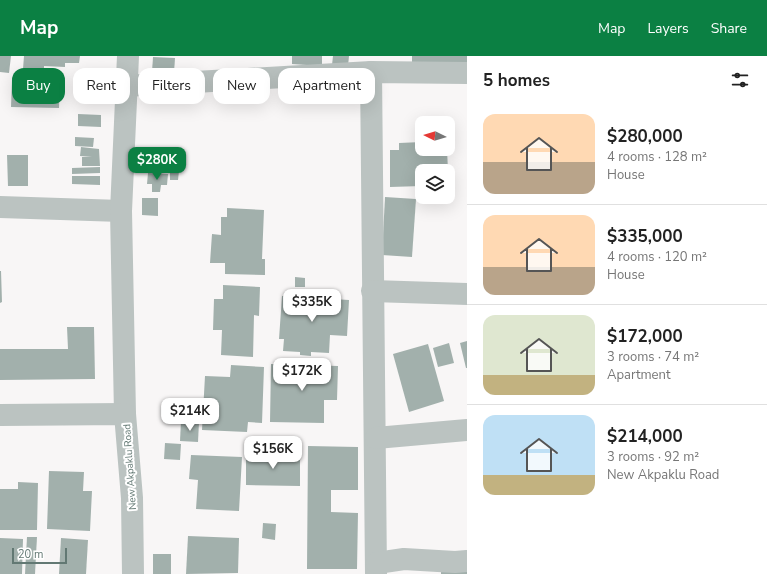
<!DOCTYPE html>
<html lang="en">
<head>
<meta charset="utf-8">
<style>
	:root { --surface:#fff; --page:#f6f6f6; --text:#222; --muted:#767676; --line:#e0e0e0; --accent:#0b8043 }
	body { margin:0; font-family:"Nunito Sans",sans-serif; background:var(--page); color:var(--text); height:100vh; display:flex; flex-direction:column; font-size:15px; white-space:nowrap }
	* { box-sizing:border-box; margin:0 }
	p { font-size:13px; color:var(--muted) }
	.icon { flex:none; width:22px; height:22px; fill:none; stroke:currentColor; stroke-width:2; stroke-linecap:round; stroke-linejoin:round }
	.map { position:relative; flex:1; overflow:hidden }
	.details { display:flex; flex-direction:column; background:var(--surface); width:300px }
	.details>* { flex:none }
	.guide { position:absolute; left:12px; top:12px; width:380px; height:36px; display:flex; gap:8px }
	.needle { width:26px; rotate:275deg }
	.fabs { position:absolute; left:415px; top:60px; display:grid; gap:8px }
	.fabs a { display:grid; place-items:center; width:40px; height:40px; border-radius:8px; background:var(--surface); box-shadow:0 4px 16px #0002; font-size:20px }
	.scale { position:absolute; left:12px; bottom:10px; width:55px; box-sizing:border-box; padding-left:4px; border:2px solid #627873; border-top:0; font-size:11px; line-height:14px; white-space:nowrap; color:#627873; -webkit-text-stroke:3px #fff; paint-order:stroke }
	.price { position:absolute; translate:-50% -34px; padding:0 9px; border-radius:8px; background:#fff; color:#222; font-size:13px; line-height:26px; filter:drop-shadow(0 1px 2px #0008) }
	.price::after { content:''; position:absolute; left:50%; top:24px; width:12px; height:9px; margin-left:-6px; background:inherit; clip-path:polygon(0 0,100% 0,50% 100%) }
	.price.on { background:var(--accent); color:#fff }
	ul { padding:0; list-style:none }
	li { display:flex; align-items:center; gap:12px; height:100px; padding:0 16px }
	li+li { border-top:1px solid var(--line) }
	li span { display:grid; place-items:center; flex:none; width:112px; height:80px; border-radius:12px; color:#555 }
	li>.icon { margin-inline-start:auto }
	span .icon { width:48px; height:48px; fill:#fffc; stroke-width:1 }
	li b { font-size:17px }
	h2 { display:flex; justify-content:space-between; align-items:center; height:48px; padding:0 16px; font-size:17px }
	.pill { padding:0 14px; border-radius:12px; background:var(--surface); box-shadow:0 4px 16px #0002; font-size:14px; line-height:36px }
	.pill.on { background:var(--accent); color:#fff }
	header { display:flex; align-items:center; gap:24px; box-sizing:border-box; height:56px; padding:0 20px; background:var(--accent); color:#fff }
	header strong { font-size:19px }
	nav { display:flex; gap:22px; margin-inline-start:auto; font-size:14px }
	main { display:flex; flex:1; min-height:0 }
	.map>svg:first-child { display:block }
</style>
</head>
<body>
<header>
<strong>Map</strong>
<nav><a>Map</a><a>Layers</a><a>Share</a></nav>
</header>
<main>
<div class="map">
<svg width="467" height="518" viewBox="0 0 467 518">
	<rect width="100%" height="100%" fill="#f8f6f6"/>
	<g fill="#a2b0ac">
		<polygon points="0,0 11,0 9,17 0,16"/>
		<polygon points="24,0 80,0 79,7 65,7 65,11 44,10 44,14 23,13"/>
		<polygon points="292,0 322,0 322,10 292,8"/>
		<polygon points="333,0 349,0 348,10 332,9"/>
		<rect x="412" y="0" width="55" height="8"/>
		<polygon points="153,1 175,2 174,17 152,16"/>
		<polygon points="90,18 106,20 104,34 89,32"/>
		<polygon points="12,24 60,25 59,52 11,51"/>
		<polygon points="78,58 101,59 101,71 78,70"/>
		<polygon points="75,81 94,82 93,91 75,90"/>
		<polygon points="422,86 422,93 447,93 448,115 422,115 422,130 390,131 390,94 399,94 399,87"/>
		<polygon points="81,91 99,93 100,110 82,110 82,101 92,101 80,100"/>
		<polygon points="7,99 28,99 28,130 8,130"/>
		<polygon points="100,111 100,117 72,118 72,112"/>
		<polygon points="170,114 179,115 178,124 170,124"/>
		<polygon points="148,117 168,118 167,129 161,129 160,136 152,136 152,128 147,128"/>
		<polygon points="72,120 100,120 100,129 72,128"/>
		<polygon points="385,141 416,143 412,201 382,199"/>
		<polygon points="142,142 158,142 158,160 142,159"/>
		<polygon points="227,152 264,154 262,203 265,203 265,219 225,218 225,207 210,207 212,178 221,179 221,161 227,161"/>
		<polygon points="0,215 1,215 2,246 0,247"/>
		<polygon points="295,221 305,222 305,231 295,231"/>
		<polygon points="223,229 260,231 259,260 254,259 253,301 221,299 222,274 213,274 214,243 223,243"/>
		<polygon points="282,240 349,244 347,280 330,279 329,297 311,296 311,300 300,299 300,296 283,295 284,283 279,283"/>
		<polygon points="67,271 94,271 95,323 0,324 0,293 68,293"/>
		<polygon points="467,285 467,312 466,312 460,287"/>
		<polygon points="449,287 454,307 438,311 433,292"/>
		<polygon points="428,288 444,345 409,356 393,298"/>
		<polygon points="271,308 338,310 337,344 324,344 324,367 270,366"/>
		<polygon points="231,309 264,311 262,367 248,366 247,376 202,374 205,320 230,321"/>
		<polygon points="181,365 199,366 198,386 180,385"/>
		<polygon points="165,387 181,388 180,404 164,403"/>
		<polygon points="308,390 358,391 358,434 331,434 331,456 358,457 357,513 307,513"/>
		<polygon points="246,397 300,398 300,430 246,429"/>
		<polygon points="191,399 242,401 239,455 196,453 198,424 189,423"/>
		<polygon points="49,415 84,416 83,435 92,435 90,475 47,473"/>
		<polygon points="18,426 38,427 37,474 0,474 0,433 18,433"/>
		<polygon points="263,467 276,468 275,484 262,482"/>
		<polygon points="188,480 239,482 238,517 186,518"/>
		<polygon points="27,481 37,481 35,518 25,518"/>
		<polygon points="0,482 23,483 22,518 0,518"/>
		<polygon points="61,482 88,484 86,518 59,518"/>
		<rect x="153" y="498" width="18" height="20"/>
		<polygon points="441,515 467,516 467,518 441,518"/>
	</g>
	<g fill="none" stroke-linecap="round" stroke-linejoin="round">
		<g stroke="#bbc3c1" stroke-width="22">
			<polyline points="371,16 376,518"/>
			<polyline points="125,30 371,16 467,17"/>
			<polyline points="0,151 121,155"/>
			<polyline points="372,235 467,238"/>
			<polyline points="125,358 121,155 128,0"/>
			<polyline points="0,359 125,358 132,442 133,518"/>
			<polyline points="376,382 467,374"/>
			<polyline points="377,507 404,503 455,506 467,505"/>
		</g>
	</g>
	<g text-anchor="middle" stroke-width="4" stroke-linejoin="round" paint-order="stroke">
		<g font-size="10" fill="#627873" stroke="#fff">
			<text transform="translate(129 411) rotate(-94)" y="4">New Akpaklu Road</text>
		</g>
	</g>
</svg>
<div class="fabs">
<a><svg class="needle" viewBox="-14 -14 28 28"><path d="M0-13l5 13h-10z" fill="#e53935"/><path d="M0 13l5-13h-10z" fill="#767676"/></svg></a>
<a><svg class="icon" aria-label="layers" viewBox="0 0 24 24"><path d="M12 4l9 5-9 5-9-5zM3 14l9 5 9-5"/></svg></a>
</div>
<div class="scale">20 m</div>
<b class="price on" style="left:157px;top:125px">$280K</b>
<b class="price" style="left:312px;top:267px">$335K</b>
<b class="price" style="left:302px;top:336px">$172K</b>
<b class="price" style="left:190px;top:376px">$214K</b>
<b class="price" style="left:273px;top:414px">$156K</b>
<div class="guide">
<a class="pill on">Buy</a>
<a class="pill">Rent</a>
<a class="pill">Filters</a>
<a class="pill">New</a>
<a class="pill">Apartment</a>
</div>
</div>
<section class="details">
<h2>5 homes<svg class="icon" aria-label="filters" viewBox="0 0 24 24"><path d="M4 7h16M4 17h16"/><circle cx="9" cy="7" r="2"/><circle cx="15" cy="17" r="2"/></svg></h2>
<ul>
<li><span style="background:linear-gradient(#ffd9b3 60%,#b9a48a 0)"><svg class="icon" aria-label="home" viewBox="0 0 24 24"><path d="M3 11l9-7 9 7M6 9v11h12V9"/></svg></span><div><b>$280,000</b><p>4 rooms · 128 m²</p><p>House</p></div></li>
<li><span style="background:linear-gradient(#ffd9b3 65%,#b9a48a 0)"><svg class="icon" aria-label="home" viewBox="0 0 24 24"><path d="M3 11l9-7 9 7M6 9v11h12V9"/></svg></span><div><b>$335,000</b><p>4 rooms · 120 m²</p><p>House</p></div></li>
<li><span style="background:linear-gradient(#dfe7d0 75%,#c2b280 0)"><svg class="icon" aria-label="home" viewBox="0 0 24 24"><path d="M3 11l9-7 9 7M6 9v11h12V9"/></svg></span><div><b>$172,000</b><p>3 rooms · 74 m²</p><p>Apartment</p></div></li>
<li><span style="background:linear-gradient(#bfe0f5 75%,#c2b280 0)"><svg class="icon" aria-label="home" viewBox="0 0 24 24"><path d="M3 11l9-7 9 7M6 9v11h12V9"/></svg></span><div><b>$214,000</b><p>3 rooms · 92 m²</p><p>New Akpaklu Road</p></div></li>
</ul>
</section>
</main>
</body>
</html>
